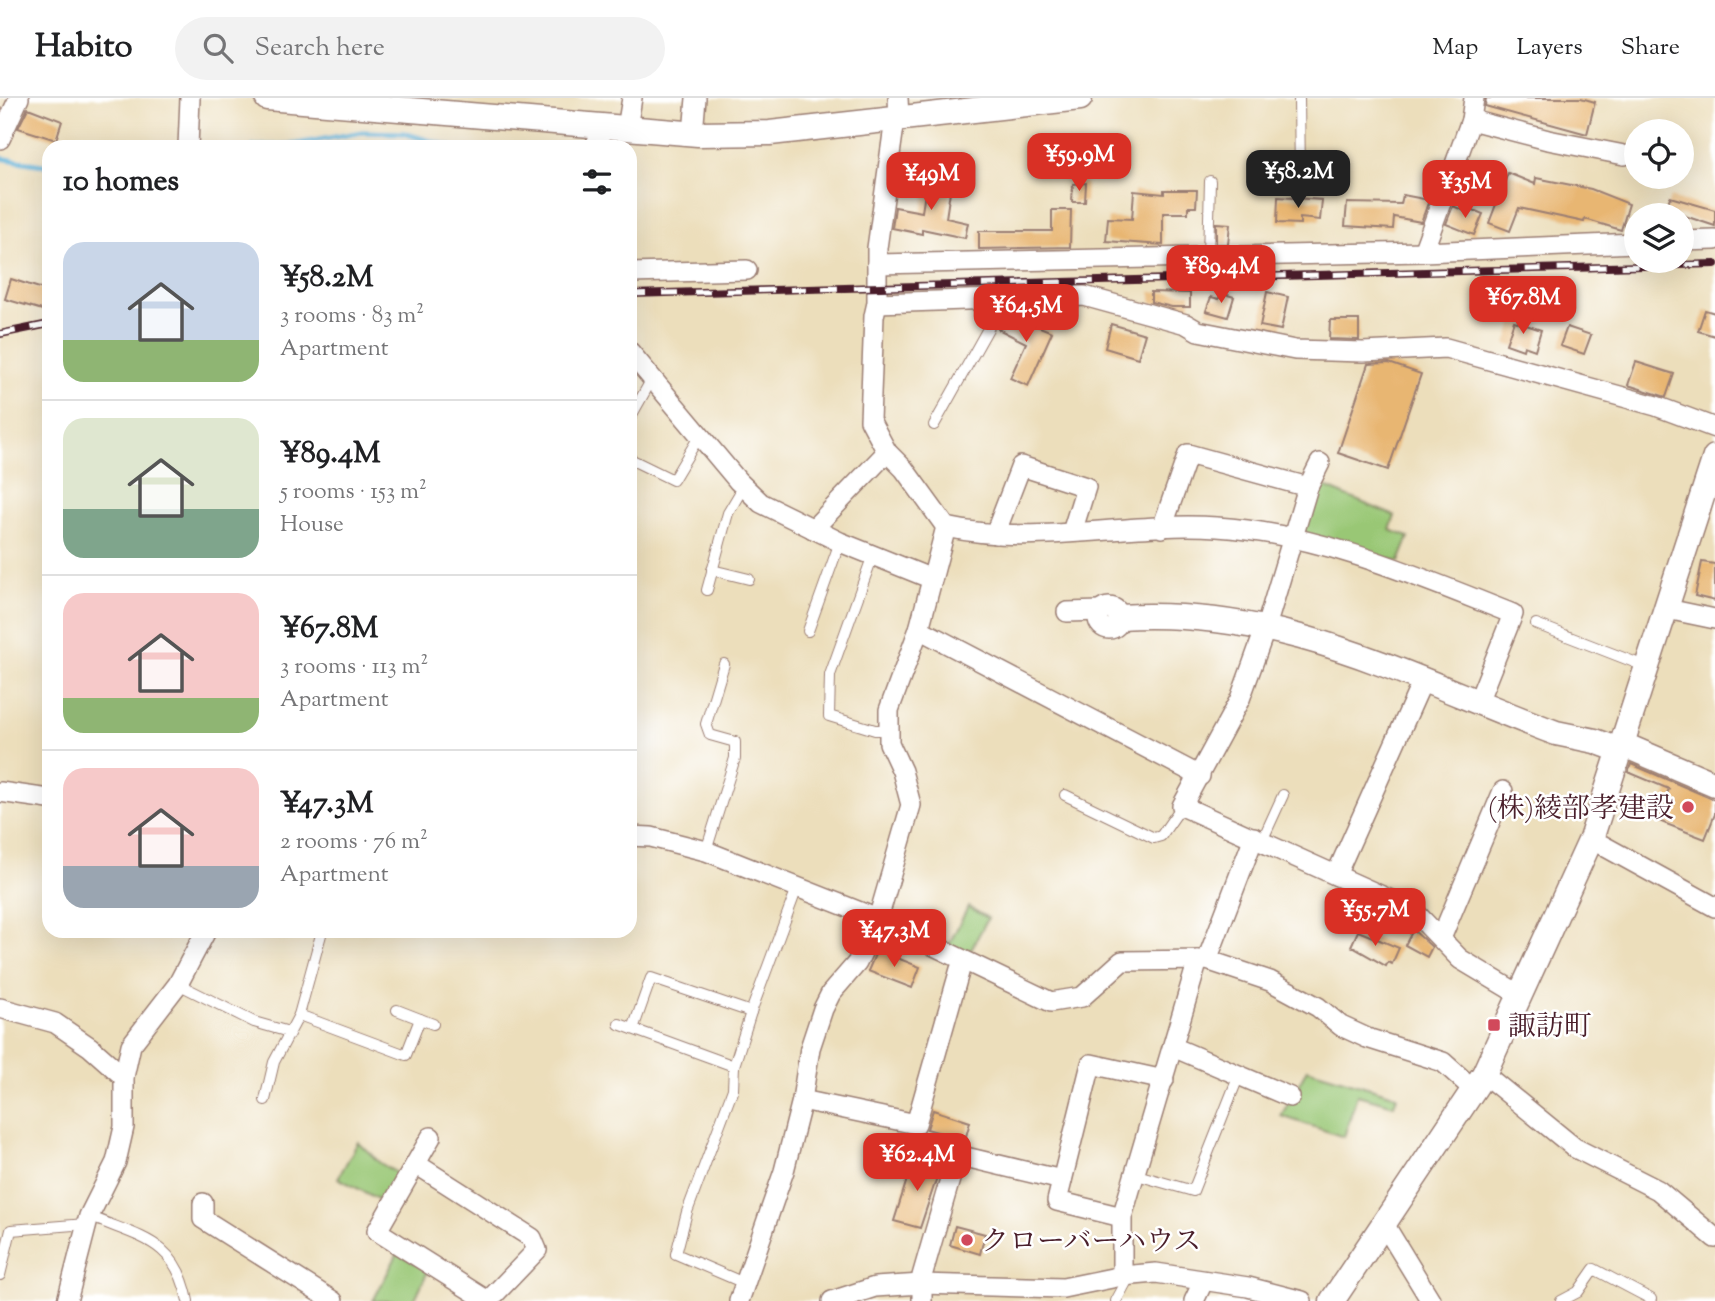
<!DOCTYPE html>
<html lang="en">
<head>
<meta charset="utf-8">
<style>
	:root { --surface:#fff; --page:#f2f2f2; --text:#202124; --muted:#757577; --line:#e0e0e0; --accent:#d93025 }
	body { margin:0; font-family:"Sorts Mill Goudy","Noto Serif JP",serif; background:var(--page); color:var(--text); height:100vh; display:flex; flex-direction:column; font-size:26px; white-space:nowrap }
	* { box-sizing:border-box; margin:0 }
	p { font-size:23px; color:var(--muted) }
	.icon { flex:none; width:38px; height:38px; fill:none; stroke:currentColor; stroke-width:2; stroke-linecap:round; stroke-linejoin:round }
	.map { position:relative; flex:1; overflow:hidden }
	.panel { position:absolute; left:42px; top:42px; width:595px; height:798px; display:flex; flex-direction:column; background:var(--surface); border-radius:21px; box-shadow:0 7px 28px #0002 }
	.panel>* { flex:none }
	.fabs { position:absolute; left:1624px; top:21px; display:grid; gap:14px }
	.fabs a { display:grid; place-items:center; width:70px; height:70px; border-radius:50%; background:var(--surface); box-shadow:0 7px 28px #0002; font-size:35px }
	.price { position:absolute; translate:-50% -60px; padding:0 16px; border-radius:14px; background:var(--accent); color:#fff; font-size:23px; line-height:46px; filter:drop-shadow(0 2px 4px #0008) }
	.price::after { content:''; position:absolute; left:50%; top:42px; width:21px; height:16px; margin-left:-10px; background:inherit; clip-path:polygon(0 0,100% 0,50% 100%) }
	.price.selected { background:#222; color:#fff }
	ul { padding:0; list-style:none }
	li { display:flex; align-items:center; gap:21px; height:175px; padding:0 21px }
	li+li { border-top:2px solid var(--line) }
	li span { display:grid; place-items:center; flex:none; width:196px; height:140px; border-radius:21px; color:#555 }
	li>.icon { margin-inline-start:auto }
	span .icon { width:84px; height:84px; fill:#fffc; stroke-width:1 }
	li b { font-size:30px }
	h2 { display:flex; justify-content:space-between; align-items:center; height:84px; padding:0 21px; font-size:30px }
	header { display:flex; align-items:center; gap:42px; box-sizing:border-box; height:98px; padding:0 35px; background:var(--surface); border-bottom:2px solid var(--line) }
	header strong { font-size:33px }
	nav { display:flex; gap:38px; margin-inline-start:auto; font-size:24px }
	.search { width:490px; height:63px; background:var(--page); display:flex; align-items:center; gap:18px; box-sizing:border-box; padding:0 24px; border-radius:38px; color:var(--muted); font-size:26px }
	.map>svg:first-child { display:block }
</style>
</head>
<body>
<header>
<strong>Habito</strong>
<div class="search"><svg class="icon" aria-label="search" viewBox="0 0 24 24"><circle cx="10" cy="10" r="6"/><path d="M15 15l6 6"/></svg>Search here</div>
<nav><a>Map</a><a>Layers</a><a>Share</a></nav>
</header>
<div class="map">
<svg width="1715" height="1203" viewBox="0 0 1715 1203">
	<rect width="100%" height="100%" fill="#fff"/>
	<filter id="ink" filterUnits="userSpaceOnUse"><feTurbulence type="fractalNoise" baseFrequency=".0143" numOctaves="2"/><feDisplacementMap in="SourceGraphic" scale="14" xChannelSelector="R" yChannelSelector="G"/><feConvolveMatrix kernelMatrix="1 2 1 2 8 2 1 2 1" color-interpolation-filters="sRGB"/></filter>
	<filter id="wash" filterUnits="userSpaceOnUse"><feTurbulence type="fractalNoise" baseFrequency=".00686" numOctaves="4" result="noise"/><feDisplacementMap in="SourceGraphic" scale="28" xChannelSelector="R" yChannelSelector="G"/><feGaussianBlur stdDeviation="1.57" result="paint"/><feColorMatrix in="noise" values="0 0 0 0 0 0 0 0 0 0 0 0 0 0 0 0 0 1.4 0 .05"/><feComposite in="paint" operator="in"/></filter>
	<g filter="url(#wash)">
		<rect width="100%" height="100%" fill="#ecdebb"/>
		<g fill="#99c775" stroke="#727350" stroke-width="2">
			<polygon points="1315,385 1395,418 1390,432 1409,439 1399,464 1305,436 1301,428"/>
			<polygon points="968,809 988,820 968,857 948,848"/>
			<polygon points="1307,971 1397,998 1394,1007 1357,997 1344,1039 1281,1018"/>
			<polygon points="358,1044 380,1065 402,1078 385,1105 338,1080"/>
			<polygon points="398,1155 428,1173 414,1203 373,1203"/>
		</g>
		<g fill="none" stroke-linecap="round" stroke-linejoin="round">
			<g stroke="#59afd6" stroke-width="5">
				<polyline points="253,49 298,46 362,34 403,35 451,49"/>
				<polyline points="0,60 49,68"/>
			</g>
		</g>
		<g id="blocks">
			<g fill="#e8b672">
				<polygon points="1486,0 1581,0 1595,4 1587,36 1485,8"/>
				<polygon points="28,10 62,23 56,42 18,30"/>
				<polygon points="1508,75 1535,86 1536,80 1591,91 1629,106 1621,132 1585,121 1584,124 1519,110 1510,133 1489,125"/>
				<polygon points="928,76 952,80 946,120 968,125 965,140 922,131 922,136 892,130 895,109 922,114"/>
				<polygon points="1086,85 1085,104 1072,104 1073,86"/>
				<polygon points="1164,92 1197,92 1196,109 1188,109 1188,115 1163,115 1163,147 1106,143 1108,120 1132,121 1134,93 1164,96"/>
				<polygon points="1403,97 1429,102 1421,124 1394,119 1393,131 1345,128 1347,105 1401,106"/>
				<polygon points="1278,99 1322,102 1320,122 1300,120 1300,126 1277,125"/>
				<polygon points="1670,99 1715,112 1715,128 1682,117 1664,117"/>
				<polygon points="1453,108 1469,115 1471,111 1483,116 1474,137 1446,126"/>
				<polygon points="1052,112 1071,112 1070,149 979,151 979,133 1052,133"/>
				<polygon points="1216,125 1230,126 1228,146 1216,146"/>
				<polygon points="11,181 49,193 49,214 5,201"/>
				<polygon points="1493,188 1509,194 1501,215 1485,210"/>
				<polygon points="1151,194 1190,195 1190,209 1172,209 1151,204"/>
				<polygon points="1267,194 1288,199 1281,232 1260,228"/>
				<polygon points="1221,195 1234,199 1228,219 1206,213 1211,199 1219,201"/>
				<polygon points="1705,212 1715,215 1715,238 1698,233"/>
				<polygon points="1007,213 1016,213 1032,221 1030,225 1052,234 1028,288 1010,280 1026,245 998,231"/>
				<polygon points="1330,222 1359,222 1359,242 1329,241"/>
				<polygon points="1514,223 1541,232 1535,252 1524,248 1523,252 1506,246"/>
				<polygon points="1111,226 1145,236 1138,260 1105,250"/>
				<polygon points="1567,229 1591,237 1584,256 1560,248"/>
				<polygon points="1636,264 1674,276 1666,299 1628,287"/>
				<polygon points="1389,265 1421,276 1388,372 1338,355 1368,266"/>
				<polygon points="1702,464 1715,466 1715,503 1695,498"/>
				<polygon points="1631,666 1715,702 1715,716 1705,741 1656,722 1669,691 1628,674"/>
				<polygon points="1413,832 1432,849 1427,859 1405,847"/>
				<polygon points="1358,833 1399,850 1392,866 1388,864 1386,868 1351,848"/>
				<polygon points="877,852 920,869 912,890 868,873"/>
				<polygon points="933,1012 970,1024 965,1042 927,1031"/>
				<polygon points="914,1059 941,1067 920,1130 894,1123"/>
				<polygon points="955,1128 985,1136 980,1156 950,1147"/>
			</g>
		</g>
	</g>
	<g filter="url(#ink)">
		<use href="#blocks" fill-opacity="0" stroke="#9b7e73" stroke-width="2"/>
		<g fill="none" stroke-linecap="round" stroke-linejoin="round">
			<g stroke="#9b7e73" stroke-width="12">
				<g id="service">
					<polyline points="1299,0 1300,77"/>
					<polyline points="1208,159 1210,83"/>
					<polyline points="630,320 653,279"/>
					<polyline points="934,327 1004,202"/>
					<polyline points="630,361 673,382 700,337"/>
					<polyline points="873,457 830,577 829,618 875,632 889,632"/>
					<polyline points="712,472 749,481"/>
					<polyline points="707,492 728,415 744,388"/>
					<polyline points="1536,526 1647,569"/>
					<polyline points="808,533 840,444"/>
					<polyline points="1065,697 1154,740 1161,738 1182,708"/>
					<polyline points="1262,743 1283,697"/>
					<polyline points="706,753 735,660 735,644 710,637 706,626 724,566"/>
					<polyline points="178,886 254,924 289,934"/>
					<polyline points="397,912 433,926"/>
					<polyline points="299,917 406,957 420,921"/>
					<polyline points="619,926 734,968"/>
					<polyline points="633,931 651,880 751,914"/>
					<polyline points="265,1002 274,964 299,917 322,833"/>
					<polyline points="1137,1077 1193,1093 1239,977"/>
					<path d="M89 1118C140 1140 176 1141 188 1203"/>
					<polyline points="0,1177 11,1132 86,1126"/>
					<polyline points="744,1185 676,1156 687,1114 733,991 734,968 751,914 797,790"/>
					<polyline points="1116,1203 1129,1179"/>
					<polyline points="1561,1203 1578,1194 1594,1171 1651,1201"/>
				</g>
			</g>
			<g stroke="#9b7e73" stroke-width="22">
				<g id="minor">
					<polyline points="898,0 899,20"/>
					<path d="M895 21 877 150V205L874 218 870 322 887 354 904 371 946 429C1035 449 1128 423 1217 429 1321 436 1417 478 1513 516L1478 604"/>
					<polyline points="1471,22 1548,42 1624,57"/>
					<polyline points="627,30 632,0"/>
					<polyline points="693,36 696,0"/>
					<polyline points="0,41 19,0"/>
					<polyline points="188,49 190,0"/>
					<polyline points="594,49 606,28"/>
					<polyline points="1682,143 1715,142"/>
					<polyline points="1423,154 1471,22 1474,0"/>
					<polyline points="877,166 1423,154 1636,145"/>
					<polyline points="630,175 747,172"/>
					<polyline points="877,205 1084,198 1186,226 1198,233 1295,252 1363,254 1446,250 1656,308 1715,330"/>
					<polyline points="630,254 738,383 761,405 840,444 932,481"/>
					<polyline points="1308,389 1320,365"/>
					<polyline points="1162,430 1188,356 1308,389 1266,529 1240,601 1182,708 1413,812 1460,861 1520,897"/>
					<polyline points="813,431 887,354"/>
					<polyline points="995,436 1021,368 1086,389 1072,434"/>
					<circle cx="1109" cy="520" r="11"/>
					<polyline points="1667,511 1715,521"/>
					<polyline points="1067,514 1101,513"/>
					<polyline points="919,531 1200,678"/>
					<polyline points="0,694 49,701"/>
					<polyline points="630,738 651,739 706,753 878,821 1051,904 1082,899 1122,863 1207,862 1270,883 1318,909 1341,928 1367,940 1443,964 1473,991"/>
					<polyline points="1591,741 1715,809"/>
					<polyline points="1336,777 1423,582"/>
					<polyline points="1442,838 1503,693"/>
					<polyline points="1207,862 1254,739"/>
					<polyline points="0,910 55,925 90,949 124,979"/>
					<polyline points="1173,949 1290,999"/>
					<polyline points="1484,976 1575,1050 1658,1092 1715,1140"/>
					<polyline points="802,1002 916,1026 960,871"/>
					<polyline points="416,1066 532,1140 537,1152 488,1203 377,1133 431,1039"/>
					<polyline points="203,1105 203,1121 333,1203"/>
					<polyline points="1122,1119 1057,1103 1091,966 1164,982"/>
					<polyline points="1384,1126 1431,1203"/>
					<polyline points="1122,1178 1122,1119 1198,862"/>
					<polyline points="67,1203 89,1118 116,1064 124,1029 124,979 131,947 178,886 206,833"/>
					<polyline points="739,1203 784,1073 802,1002 810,950 823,911 831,895 857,865 878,821 911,707 902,673 889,645 889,612 919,531 946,429"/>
					<polyline points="832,1203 875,1189 921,1186 1063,1190 1122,1178 1156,1175 1248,1189 1302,1203"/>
					<polyline points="922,1203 922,1178 957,1057 1062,1082"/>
					<polyline points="1194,1203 1203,1184"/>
				</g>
			</g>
			<g stroke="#9b7e73" stroke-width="27">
				<g id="tertiary">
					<polyline points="267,0 698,36 770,35 1080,0"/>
					<path d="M1120 519C1286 509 1406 579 1556 635L1595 643 1622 653"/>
					<polyline points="1624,647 1715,686"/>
					<polyline points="1332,1203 1484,976 1591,741 1715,359"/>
				</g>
			</g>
			<use href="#service" stroke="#fff" stroke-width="10"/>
			<use href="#minor" stroke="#fff" stroke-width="19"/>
			<use href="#tertiary" stroke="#fff" stroke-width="24"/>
			<g stroke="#4a1f2b" stroke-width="8">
				<g id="rail">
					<polyline points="630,196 1715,166"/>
					<polyline points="0,236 49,226"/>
				</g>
			</g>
			<use href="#rail" stroke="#fff" stroke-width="5" stroke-dasharray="16" stroke-linecap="butt"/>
		</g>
	</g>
	<g fill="#d1495b" stroke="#fff" stroke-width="2.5">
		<circle cx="1688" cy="709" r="7"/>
		<rect x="1487" y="920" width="14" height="14" rx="3.5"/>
		<circle cx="967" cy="1142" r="7"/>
	</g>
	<g text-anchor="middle" stroke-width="5" stroke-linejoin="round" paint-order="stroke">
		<g font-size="28" fill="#4a1f2b" stroke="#fff" text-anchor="start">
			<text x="1674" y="719" text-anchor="end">(株)綾部孝建設</text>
			<text x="1508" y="937">諏訪町</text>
			<text x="981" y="1152">クローバーハウス</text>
		</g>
	</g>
</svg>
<div class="fabs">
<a><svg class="icon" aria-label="locate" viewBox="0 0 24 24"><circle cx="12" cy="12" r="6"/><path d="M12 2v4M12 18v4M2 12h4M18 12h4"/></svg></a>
<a><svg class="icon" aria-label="layers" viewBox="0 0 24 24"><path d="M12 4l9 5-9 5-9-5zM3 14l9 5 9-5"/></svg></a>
</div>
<b class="price" style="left:1079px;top:95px">¥59.9M</b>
<b class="price selected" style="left:1298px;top:112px">¥58.2M</b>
<b class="price" style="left:931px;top:114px">¥49M</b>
<b class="price" style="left:1465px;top:122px">¥35M</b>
<b class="price" style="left:1221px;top:207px">¥89.4M</b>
<b class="price" style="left:1523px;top:238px">¥67.8M</b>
<b class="price" style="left:1026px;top:246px">¥64.5M</b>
<b class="price" style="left:1375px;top:850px">¥55.7M</b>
<b class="price" style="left:894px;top:871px">¥47.3M</b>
<b class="price" style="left:917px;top:1095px">¥62.4M</b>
<section class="panel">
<h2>10 homes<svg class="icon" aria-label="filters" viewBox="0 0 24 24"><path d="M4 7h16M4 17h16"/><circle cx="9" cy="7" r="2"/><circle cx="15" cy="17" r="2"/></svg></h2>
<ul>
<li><span style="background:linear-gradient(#c9d6e8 70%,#8fb573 0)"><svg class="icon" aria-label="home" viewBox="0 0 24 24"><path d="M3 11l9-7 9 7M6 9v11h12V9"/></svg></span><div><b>¥58.2M</b><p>3 rooms · 83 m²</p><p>Apartment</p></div></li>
<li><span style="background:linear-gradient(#dfe7d0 65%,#7fa58c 0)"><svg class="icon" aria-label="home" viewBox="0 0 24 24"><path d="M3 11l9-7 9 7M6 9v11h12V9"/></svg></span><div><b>¥89.4M</b><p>5 rooms · 153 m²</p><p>House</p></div></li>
<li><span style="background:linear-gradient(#f6c9c9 75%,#8fb573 0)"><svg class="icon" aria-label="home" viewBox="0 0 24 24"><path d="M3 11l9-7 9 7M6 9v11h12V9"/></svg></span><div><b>¥67.8M</b><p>3 rooms · 113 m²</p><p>Apartment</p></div></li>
<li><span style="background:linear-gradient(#f6c9c9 70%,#9aa5b1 0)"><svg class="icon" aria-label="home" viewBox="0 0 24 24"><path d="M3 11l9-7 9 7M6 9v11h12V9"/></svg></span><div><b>¥47.3M</b><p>2 rooms · 76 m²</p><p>Apartment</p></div></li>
</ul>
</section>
</div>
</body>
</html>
